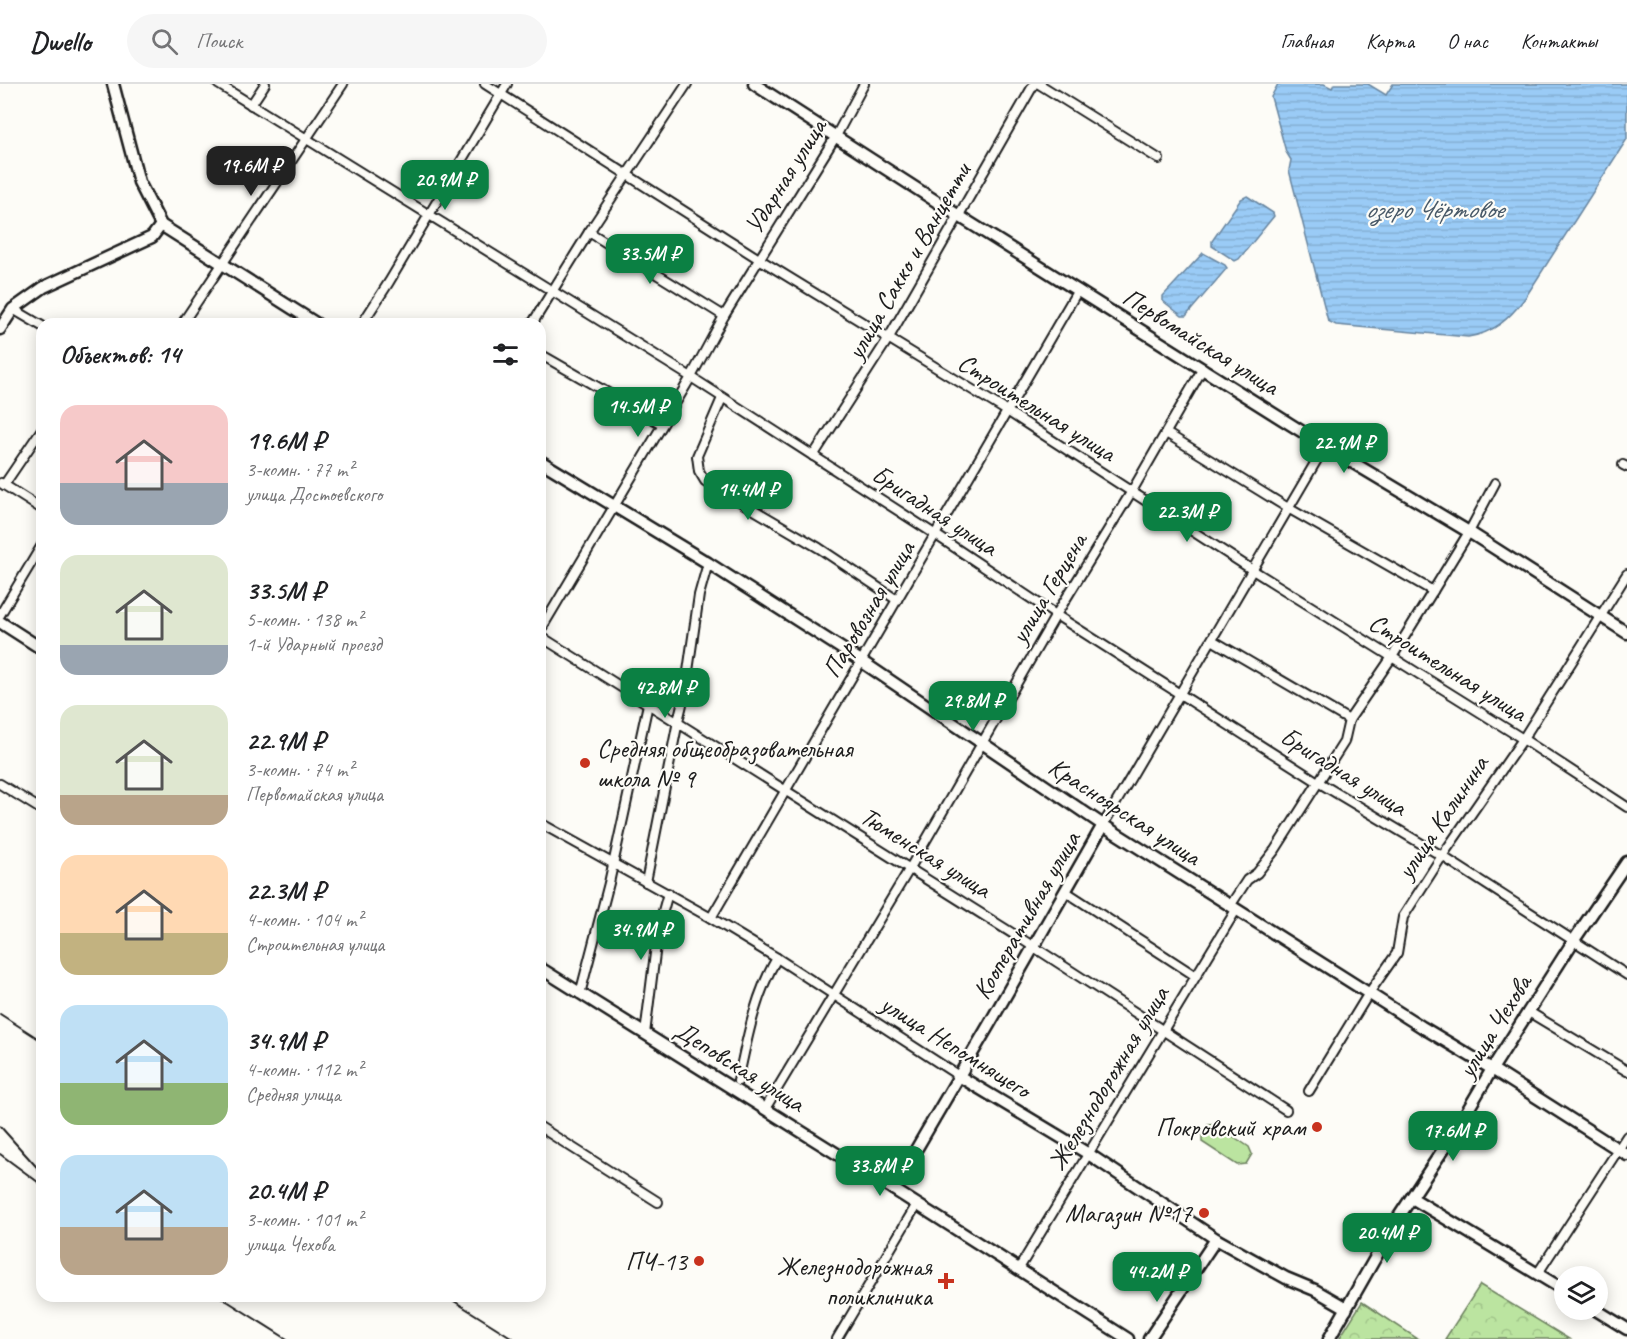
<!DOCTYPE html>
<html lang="ru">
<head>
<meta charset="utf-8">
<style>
	:root { --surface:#fff; --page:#f6f6f6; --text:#202124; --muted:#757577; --line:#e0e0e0; --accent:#0b8043 }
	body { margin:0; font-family:Caveat,sans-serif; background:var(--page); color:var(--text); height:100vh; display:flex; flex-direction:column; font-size:22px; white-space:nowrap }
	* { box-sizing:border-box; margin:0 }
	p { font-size:20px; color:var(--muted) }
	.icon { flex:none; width:33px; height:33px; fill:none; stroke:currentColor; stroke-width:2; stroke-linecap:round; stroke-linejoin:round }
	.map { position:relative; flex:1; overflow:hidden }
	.panel { position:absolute; left:36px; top:234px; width:510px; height:984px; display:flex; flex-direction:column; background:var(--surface); border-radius:18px; box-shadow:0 3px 15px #0003 }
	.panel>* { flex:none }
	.buttons { position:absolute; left:1554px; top:1182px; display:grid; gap:12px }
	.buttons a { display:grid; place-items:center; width:54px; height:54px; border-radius:50%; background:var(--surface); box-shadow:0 3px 15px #0003; font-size:30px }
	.price { position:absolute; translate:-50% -51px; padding:0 14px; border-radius:12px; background:var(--accent); color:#fff; font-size:20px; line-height:39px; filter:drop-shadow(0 2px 3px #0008) }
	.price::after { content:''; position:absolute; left:50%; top:36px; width:18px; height:14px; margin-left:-9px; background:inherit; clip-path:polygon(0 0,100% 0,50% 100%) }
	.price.current { background:#222; color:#fff }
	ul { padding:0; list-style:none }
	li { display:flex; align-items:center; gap:18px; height:150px; padding:0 24px }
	li span { display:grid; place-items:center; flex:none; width:168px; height:120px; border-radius:18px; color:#555 }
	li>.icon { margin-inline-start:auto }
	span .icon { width:72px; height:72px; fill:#fffc; stroke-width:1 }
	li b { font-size:26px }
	h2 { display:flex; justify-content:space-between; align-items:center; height:72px; padding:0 24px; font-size:26px }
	header { display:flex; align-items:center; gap:36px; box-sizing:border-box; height:84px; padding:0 30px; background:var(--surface); border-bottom:2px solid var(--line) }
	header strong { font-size:28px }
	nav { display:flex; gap:33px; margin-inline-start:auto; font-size:21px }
	.search { width:420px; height:54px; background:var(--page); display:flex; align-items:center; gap:15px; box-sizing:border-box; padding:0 21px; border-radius:33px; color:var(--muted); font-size:22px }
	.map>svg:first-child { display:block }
</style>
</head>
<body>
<header>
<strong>Dwello</strong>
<div class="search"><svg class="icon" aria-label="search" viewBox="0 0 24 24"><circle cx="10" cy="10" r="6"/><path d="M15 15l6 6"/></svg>Поиск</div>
<nav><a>Главная</a><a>Карта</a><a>О нас</a><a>Контакты</a></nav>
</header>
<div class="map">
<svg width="1627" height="1255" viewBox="0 0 1627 1255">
	<defs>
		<pattern id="forest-crowns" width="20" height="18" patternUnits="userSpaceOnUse" patternTransform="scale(1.5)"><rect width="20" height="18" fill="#bbe4a0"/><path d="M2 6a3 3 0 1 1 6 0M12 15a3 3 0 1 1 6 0" fill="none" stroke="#a0c389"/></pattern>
		<pattern id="water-rules" width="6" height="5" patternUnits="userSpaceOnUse" patternTransform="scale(1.5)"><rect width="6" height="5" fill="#9acbf6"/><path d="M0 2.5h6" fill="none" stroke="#84aed2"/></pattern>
	</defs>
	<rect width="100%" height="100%" fill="#fdfcf7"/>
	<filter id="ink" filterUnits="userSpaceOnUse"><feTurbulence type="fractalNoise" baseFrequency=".0167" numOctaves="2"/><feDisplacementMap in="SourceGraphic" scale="12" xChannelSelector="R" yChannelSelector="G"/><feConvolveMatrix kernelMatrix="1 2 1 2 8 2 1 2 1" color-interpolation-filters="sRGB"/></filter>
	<g filter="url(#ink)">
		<g fill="url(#forest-crowns)" stroke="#6c805e" stroke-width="1.5">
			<polygon points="1480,1201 1569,1255 1445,1255"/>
			<polygon points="1362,1218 1418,1255 1339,1255"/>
		</g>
		<polygon fill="#bbe4a0" stroke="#6c805e" stroke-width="1.5" points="1215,1040 1249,1063 1252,1070 1246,1080 1237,1081 1202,1058 1202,1049 1208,1041"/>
		<g fill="url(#water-rules)" stroke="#68859f" stroke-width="1.5">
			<path d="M1278 0H1324L1332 4 1334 0H1368L1386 11 1393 0H1627V55L1525 214C1509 235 1494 249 1468 253L1336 241 1328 237 1289 86 1291 76 1286 68 1271 13Z"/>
			<polygon points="1247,112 1273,129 1274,132 1239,175 1235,177 1212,162 1212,157 1241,115"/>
			<polygon points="1203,169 1225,181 1227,184 1186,232 1182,232 1163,217 1163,212"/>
		</g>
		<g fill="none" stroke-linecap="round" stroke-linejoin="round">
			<g stroke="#1c1c1c" stroke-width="12">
				<g id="street">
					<polyline points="218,0 691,293 936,451 1056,531 1318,698 1442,772 1627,891"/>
					<polyline points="485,0 759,175 1007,327 1251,485 1523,655 1627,723"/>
					<polyline points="1039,0 1159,75"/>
					<polyline points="251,21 265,0"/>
					<polyline points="589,148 724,232"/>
					<polyline points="13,225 42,242"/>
					<polyline points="182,240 343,0"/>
					<polyline points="362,240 389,198 507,0"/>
					<polyline points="532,240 589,148 687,0"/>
					<polyline points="540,270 662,340"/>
					<polyline points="722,314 697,372 699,387 705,397 819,464 897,516"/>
					<polyline points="1166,349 1288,424 1433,507"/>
					<polyline points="813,372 888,255 1034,0"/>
					<polyline points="1623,381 1627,383"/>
					<polyline points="1,399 42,425"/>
					<polyline points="4,401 42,345"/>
					<polyline points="0,531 42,461"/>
					<polyline points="540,547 691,293 724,232 836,52 864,0"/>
					<polyline points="540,552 1034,863 1286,1026"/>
					<polyline points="1212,556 1349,636"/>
					<polyline points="0,700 42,726"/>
					<polyline points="540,739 711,834 777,874 959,992"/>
					<polyline points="1103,741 1325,362"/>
					<polyline points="646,798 678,637 685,608 699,511 708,479"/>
					<polyline points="1065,807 1194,891"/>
					<polyline points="1230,822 1247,796 1257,789 1275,766 1344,658 1349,636 1392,573 1433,507 1469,448 1495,399"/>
					<polyline points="711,834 1078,206"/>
					<polyline points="580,910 609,799 648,620"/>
					<polyline points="1529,928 1627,987"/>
					<polyline points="645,950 658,845 668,809"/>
					<path d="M738 997C747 955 755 911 777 874"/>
					<polyline points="1309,1007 1369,909 1397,869 1403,833 1442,772 1523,655 1627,490"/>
					<polyline points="765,1025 910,784 1056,531 1132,407 1203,284"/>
					<polyline points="540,1043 658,1118"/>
					<polyline points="1018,1186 1236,826"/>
					<polyline points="1538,1189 1627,1052"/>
					<polyline points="837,1255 917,1120"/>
				</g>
			</g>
			<g stroke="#1c1c1c" stroke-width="15">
				<g id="secondary">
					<polyline points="113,0 139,98 161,141 317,240"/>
					<polyline points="754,0 959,132 1325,362 1469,448 1627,549"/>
					<polyline points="0,245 13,225 44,203 152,153 161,141"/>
					<polyline points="540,377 708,479 861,577 1103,741 1422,943 1492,985 1627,1071"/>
					<polyline points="0,538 42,565"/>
					<polyline points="540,884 893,1105 1128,1255"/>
					<polyline points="959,992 1087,1069 1216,1155 1286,1194 1315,1206 1343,1222 1346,1226"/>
					<polyline points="893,1105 990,939 1103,741"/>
					<polyline points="1412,1114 1564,1206"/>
					<polyline points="1596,1226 1627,1245"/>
					<polyline points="1149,1255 1216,1155"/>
					<polyline points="1329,1255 1398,1134 1456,1046 1492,985 1574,856 1627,778"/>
				</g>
			</g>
			<use href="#street" stroke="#fdfcf7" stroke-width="8"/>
			<use href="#secondary" stroke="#fdfcf7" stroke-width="10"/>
			<g stroke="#1c1c1c" stroke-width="2">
				<polyline points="0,930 42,957"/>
				<polyline points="0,1042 42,1089"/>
				<polyline points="0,1070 42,1101"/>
				<polyline points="219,1212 287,1255"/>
				<polyline points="446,1212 514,1255"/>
			</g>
		</g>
	</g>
	<g fill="#c8321e" stroke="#fdfcf7" stroke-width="2">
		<circle cx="585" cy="679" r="6"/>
		<circle cx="1317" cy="1043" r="6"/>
		<circle cx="1204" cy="1129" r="6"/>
		<circle cx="699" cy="1177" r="6"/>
		<path d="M943 1188h6v6h6v6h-6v6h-6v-6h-6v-6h6z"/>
	</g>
	<g text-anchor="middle" stroke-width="4.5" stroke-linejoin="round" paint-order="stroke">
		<g font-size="26" fill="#1c1c1c" stroke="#fdfcf7">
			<text transform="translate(785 92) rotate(-58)" y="9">Ударная улица</text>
			<text transform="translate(908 177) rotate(-60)" y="9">улица Сакко и Ванцетти</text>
			<text transform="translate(1201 257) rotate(32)" y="9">Первомайская улица</text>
			<text transform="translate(1037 323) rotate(32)" y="9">Строительная улица</text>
			<text transform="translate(935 426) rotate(33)" y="9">Бригадная улица</text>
			<text transform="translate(1048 504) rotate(-59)" y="9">улица Герцена</text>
			<text transform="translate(868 525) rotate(-59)" y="9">Паровозная улица</text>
			<text transform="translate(1448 583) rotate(32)" y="9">Строительная улица</text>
			<text transform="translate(1344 687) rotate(32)" y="9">Бригадная улица</text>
			<text transform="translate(1125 727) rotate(33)" y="9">Красноярская улица</text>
			<text transform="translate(1442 733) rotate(-56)" y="9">улица Калинина</text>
			<text transform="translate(926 768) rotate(32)" y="9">Тюменская улица</text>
			<text transform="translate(1026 831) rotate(-60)" y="9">Кооперативная улица</text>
			<text transform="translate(1494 942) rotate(-58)" y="9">улица Чехова</text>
			<text transform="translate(956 962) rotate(32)" y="9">улица Непомнящего</text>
			<text transform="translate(740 982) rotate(32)" y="9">Деповская улица</text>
			<text transform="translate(1108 994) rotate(-59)" y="9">Железнодорожная улица</text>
		</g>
		<g font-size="26" fill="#1c1c1c" stroke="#fdfcf7" text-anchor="end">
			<text x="597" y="673" text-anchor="start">Средняя общеобразовательная<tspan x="597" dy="30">школа № 9</tspan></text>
			<text x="1305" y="1052">Покровский храм</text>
			<text x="1192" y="1138">Магазин №17</text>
			<text x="687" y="1186">ПЧ-13</text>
			<text x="932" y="1191">Железнодорожная<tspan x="932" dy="30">поликлиника</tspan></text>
		</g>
		<g font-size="27" font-style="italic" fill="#485968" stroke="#fdfcf7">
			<text x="1434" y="134">озеро Чёртовое</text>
		</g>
	</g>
</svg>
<div class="buttons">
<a><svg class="icon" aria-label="layers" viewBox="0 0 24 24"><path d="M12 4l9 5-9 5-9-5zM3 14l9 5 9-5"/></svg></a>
</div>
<b class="price current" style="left:251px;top:113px">19.6M ₽</b>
<b class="price" style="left:445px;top:127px">20.9M ₽</b>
<b class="price" style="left:650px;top:201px">33.5M ₽</b>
<b class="price" style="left:638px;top:354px">14.5M ₽</b>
<b class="price" style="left:1344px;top:390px">22.9M ₽</b>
<b class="price" style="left:748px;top:437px">14.4M ₽</b>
<b class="price" style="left:1187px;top:459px">22.3M ₽</b>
<b class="price" style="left:665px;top:635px">42.8M ₽</b>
<b class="price" style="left:973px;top:648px">29.8M ₽</b>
<b class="price" style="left:641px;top:877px">34.9M ₽</b>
<b class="price" style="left:1453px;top:1078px">17.6M ₽</b>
<b class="price" style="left:880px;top:1113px">33.8M ₽</b>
<b class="price" style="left:1387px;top:1180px">20.4M ₽</b>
<b class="price" style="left:1157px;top:1219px">44.2M ₽</b>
<section class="panel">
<h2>Объектов: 14<svg class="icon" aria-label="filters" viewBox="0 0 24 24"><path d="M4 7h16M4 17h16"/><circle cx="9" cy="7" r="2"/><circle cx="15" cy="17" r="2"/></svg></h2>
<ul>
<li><span style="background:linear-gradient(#f6c9c9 65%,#9aa5b1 0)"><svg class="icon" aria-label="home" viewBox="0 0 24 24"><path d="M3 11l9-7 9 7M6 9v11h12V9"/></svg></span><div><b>19.6M ₽</b><p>3-комн. · 77 m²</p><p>улица Достоевского</p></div></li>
<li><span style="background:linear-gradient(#dfe7d0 75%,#9aa5b1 0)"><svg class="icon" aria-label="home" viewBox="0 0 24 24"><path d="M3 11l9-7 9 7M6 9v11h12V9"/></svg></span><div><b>33.5M ₽</b><p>5-комн. · 138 m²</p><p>1-й Ударный проезд</p></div></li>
<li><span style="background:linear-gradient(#dfe7d0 75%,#b9a48a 0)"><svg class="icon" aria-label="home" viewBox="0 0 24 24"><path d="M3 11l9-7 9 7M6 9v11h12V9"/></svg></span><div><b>22.9M ₽</b><p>3-комн. · 74 m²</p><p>Первомайская улица</p></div></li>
<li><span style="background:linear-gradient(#ffd9b3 65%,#c2b280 0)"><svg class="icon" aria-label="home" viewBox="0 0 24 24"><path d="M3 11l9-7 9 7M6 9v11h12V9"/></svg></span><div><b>22.3M ₽</b><p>4-комн. · 104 m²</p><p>Строительная улица</p></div></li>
<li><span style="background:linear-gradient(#bfe0f5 65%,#8fb573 0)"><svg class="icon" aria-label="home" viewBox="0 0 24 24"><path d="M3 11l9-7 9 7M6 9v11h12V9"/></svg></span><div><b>34.9M ₽</b><p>4-комн. · 112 m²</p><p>Средняя улица</p></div></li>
<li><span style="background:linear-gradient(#bfe0f5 60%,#b9a48a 0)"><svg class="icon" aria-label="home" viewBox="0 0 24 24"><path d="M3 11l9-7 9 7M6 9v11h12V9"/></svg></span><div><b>20.4M ₽</b><p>3-комн. · 101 m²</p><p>улица Чехова</p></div></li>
</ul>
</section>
</div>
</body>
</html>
